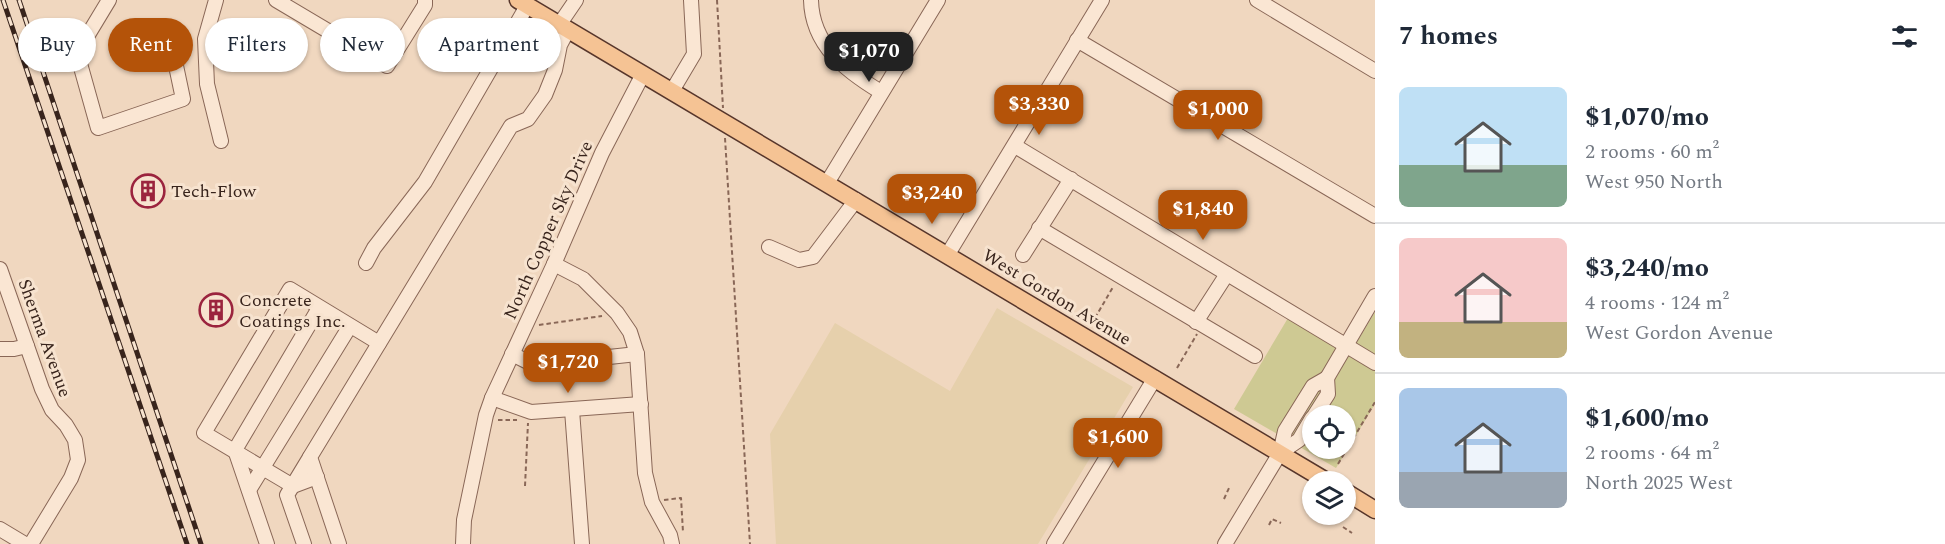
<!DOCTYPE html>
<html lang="en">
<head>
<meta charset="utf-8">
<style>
	:root { --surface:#fff; --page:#f6f6f7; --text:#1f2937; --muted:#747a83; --line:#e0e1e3; --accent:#b45309 }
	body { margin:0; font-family:Spectral,serif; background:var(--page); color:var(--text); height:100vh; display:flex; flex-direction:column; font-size:22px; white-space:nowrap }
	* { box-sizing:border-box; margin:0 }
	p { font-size:20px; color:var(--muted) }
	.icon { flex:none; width:33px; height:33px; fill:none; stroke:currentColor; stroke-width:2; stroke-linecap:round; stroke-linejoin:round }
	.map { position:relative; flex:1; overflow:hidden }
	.panel { display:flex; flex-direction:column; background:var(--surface); width:570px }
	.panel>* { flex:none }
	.banner { position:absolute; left:18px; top:18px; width:570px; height:54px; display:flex; gap:12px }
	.buttons { position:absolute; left:1302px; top:405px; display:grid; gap:12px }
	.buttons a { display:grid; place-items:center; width:54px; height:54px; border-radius:50%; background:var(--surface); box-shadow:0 2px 4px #0004; font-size:30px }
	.price { position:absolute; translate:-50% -51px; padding:0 14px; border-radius:12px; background:var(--accent); color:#fff; font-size:20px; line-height:39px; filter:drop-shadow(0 2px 3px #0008) }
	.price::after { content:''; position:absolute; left:50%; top:36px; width:18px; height:14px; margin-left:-9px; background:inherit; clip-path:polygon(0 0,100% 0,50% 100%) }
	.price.selected { background:#222; color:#fff }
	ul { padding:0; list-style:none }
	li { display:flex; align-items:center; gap:18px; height:150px; padding:0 24px }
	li+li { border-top:2px solid var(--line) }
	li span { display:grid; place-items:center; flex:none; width:168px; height:120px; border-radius:9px; color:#555 }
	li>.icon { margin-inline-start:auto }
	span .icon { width:72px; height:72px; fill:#fffc; stroke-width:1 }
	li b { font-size:26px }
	h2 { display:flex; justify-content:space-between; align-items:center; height:72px; padding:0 24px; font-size:26px }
	.pill { padding:0 21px; border-radius:27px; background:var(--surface); box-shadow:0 2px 4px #0004; font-size:21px; line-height:54px }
	.pill.selected { background:var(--accent); color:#fff }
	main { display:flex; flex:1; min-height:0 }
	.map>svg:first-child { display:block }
</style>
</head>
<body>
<main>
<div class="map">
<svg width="1375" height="544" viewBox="0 0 1375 544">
	<rect width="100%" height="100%" fill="#f0d7bf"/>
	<polygon fill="#e6d0ac" points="997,308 1133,387 1038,544 776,544 770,434 835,323 950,391"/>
	<path fill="#cec993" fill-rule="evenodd" d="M1375 312V404L1336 468 1234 409 1288 318 1349 355ZM1312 416H1346V448H1312Z"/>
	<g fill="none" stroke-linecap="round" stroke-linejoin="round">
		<g stroke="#896757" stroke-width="16">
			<g id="minor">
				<polyline points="109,0 77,53 98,128 183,99 171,42"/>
				<polyline points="216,0 205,39 207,84 221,141"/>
				<polyline points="276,0 387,66 425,5 425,0"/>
				<path d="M811 0C812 45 846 71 881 92"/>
				<polyline points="1257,0 1375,71"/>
				<polyline points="559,25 576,0"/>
				<polyline points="1077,40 1375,216"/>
				<polyline points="672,91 694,54 691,0"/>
				<polyline points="1015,146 1375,363"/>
				<polyline points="827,183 938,0"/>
				<polyline points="1039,228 1255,356"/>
				<polyline points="769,247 799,260 813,257 856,200"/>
				<polyline points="948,254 1102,0"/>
				<polyline points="1023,255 1071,179"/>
				<polyline points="366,263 374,248 425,182 527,6"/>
				<polyline points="554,264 583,279 617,313 630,332 637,354 645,473 652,502 670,535 672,544"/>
				<polyline points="0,269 42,389 52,410 66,425 75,440 78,460 71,478 31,544"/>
				<polyline points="1196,322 1227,274"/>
				<polyline points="0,349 14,349 27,346"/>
				<polyline points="512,354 534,365 637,354"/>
				<polyline points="1327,378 1375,296"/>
				<polyline points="492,398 531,412 641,404"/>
				<polyline points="572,410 582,544"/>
				<polyline points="1280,453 1299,440 1312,418"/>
				<polyline points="317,477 293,486 204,433 290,289 379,343"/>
				<polyline points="249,490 350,326"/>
				<polyline points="0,529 25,544"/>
				<polyline points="267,544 235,450 319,308"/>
				<polyline points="304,544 287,495 310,457"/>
				<polyline points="339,544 310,457 511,126 528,119 545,95 555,70 560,45 568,30"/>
				<polyline points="463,544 464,520 486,415 492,398 554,264 602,153 643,74"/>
				<polyline points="1054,544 1155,378"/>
				<polyline points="1225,544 1280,453 1285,431 1313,386 1327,378 1328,394 1314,416"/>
			</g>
		</g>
		<g stroke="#57362b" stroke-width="19">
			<g id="major">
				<polyline points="518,0 1328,482"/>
				<polyline points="1346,492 1375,510"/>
			</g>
		</g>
		<g stroke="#896757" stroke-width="2" stroke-dasharray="4.5 3" stroke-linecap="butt">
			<polyline points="717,0 723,108"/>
			<polyline points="725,138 750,544"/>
			<polyline points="1095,318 1113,287"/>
			<polyline points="539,325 602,316"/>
			<polyline points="1177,368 1197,334"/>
			<polyline points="498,420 517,420"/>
			<polyline points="1338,464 1375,402"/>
			<polyline points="525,486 528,423"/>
			<polyline points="1224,499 1229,488"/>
			<polyline points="664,500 681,498 683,532"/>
			<polyline points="1269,525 1272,519 1281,523"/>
			<polyline points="1343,527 1352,533"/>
		</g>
		<use href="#minor" stroke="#fae6d3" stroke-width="14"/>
		<use href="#major" stroke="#f5c394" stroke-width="16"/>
		<g stroke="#38241c" stroke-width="5">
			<g id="rail">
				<polyline points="3,0 187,544"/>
				<polyline points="19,0 201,544"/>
			</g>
		</g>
		<use href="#rail" stroke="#f7e3cf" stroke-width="3" stroke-dasharray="9" stroke-linecap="butt"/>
	</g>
	<defs>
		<g id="building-ring" transform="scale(1.725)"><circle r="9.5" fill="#f7e3cf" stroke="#9b243e" stroke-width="1.5"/><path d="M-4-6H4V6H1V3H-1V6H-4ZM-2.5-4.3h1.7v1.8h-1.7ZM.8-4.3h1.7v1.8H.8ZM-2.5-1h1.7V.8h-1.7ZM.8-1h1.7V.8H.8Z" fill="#9b243e"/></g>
	</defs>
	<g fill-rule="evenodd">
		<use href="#building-ring" x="148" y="191"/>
		<use href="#building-ring" x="216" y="310"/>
	</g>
	<g text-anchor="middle" stroke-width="6" stroke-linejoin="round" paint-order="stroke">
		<g font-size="18" fill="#38241c" stroke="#f7e3cf" text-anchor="start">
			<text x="171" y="197">Tech-Flow</text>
			<text x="239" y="306">Concrete<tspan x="239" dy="21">Coatings Inc.</tspan></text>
		</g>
		<g font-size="18" fill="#38241c" stroke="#f7e3cf">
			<text transform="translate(548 230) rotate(-66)" y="6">North Copper Sky Drive</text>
			<text transform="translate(1057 297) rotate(31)" y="6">West Gordon Avenue</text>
			<text transform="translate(45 338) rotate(70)" y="6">Sherma Avenue</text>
		</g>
	</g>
</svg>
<div class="buttons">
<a><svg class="icon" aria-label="locate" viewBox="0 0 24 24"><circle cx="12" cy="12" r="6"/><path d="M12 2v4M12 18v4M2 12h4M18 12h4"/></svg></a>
<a><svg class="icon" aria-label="layers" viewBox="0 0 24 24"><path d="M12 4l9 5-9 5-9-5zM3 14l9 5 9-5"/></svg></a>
</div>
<b class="price selected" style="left:869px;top:83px">$1,070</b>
<b class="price" style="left:1039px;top:136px">$3,330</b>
<b class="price" style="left:1218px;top:141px">$1,000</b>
<b class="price" style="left:932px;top:225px">$3,240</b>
<b class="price" style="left:1203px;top:241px">$1,840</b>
<b class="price" style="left:568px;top:394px">$1,720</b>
<b class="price" style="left:1118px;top:469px">$1,600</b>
<div class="banner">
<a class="pill">Buy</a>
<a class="pill selected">Rent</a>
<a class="pill">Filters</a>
<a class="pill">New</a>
<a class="pill">Apartment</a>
</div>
</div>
<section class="panel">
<h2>7 homes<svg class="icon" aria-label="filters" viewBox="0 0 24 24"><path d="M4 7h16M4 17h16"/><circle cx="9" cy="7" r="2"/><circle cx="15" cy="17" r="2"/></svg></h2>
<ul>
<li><span style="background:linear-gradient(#bfe0f5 65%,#7fa58c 0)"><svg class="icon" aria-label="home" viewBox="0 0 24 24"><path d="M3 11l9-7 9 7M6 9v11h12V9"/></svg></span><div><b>$1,070/mo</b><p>2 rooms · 60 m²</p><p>West 950 North</p></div></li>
<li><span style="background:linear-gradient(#f6c9c9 70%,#c2b280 0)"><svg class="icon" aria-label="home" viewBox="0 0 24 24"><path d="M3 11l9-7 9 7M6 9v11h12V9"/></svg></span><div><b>$3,240/mo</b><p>4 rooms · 124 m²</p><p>West Gordon Avenue</p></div></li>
<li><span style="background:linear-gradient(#a9c7e8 70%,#9aa5b1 0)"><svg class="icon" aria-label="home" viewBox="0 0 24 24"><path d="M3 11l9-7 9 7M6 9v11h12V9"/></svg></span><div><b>$1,600/mo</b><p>2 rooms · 64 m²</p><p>North 2025 West</p></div></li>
</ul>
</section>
</main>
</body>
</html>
